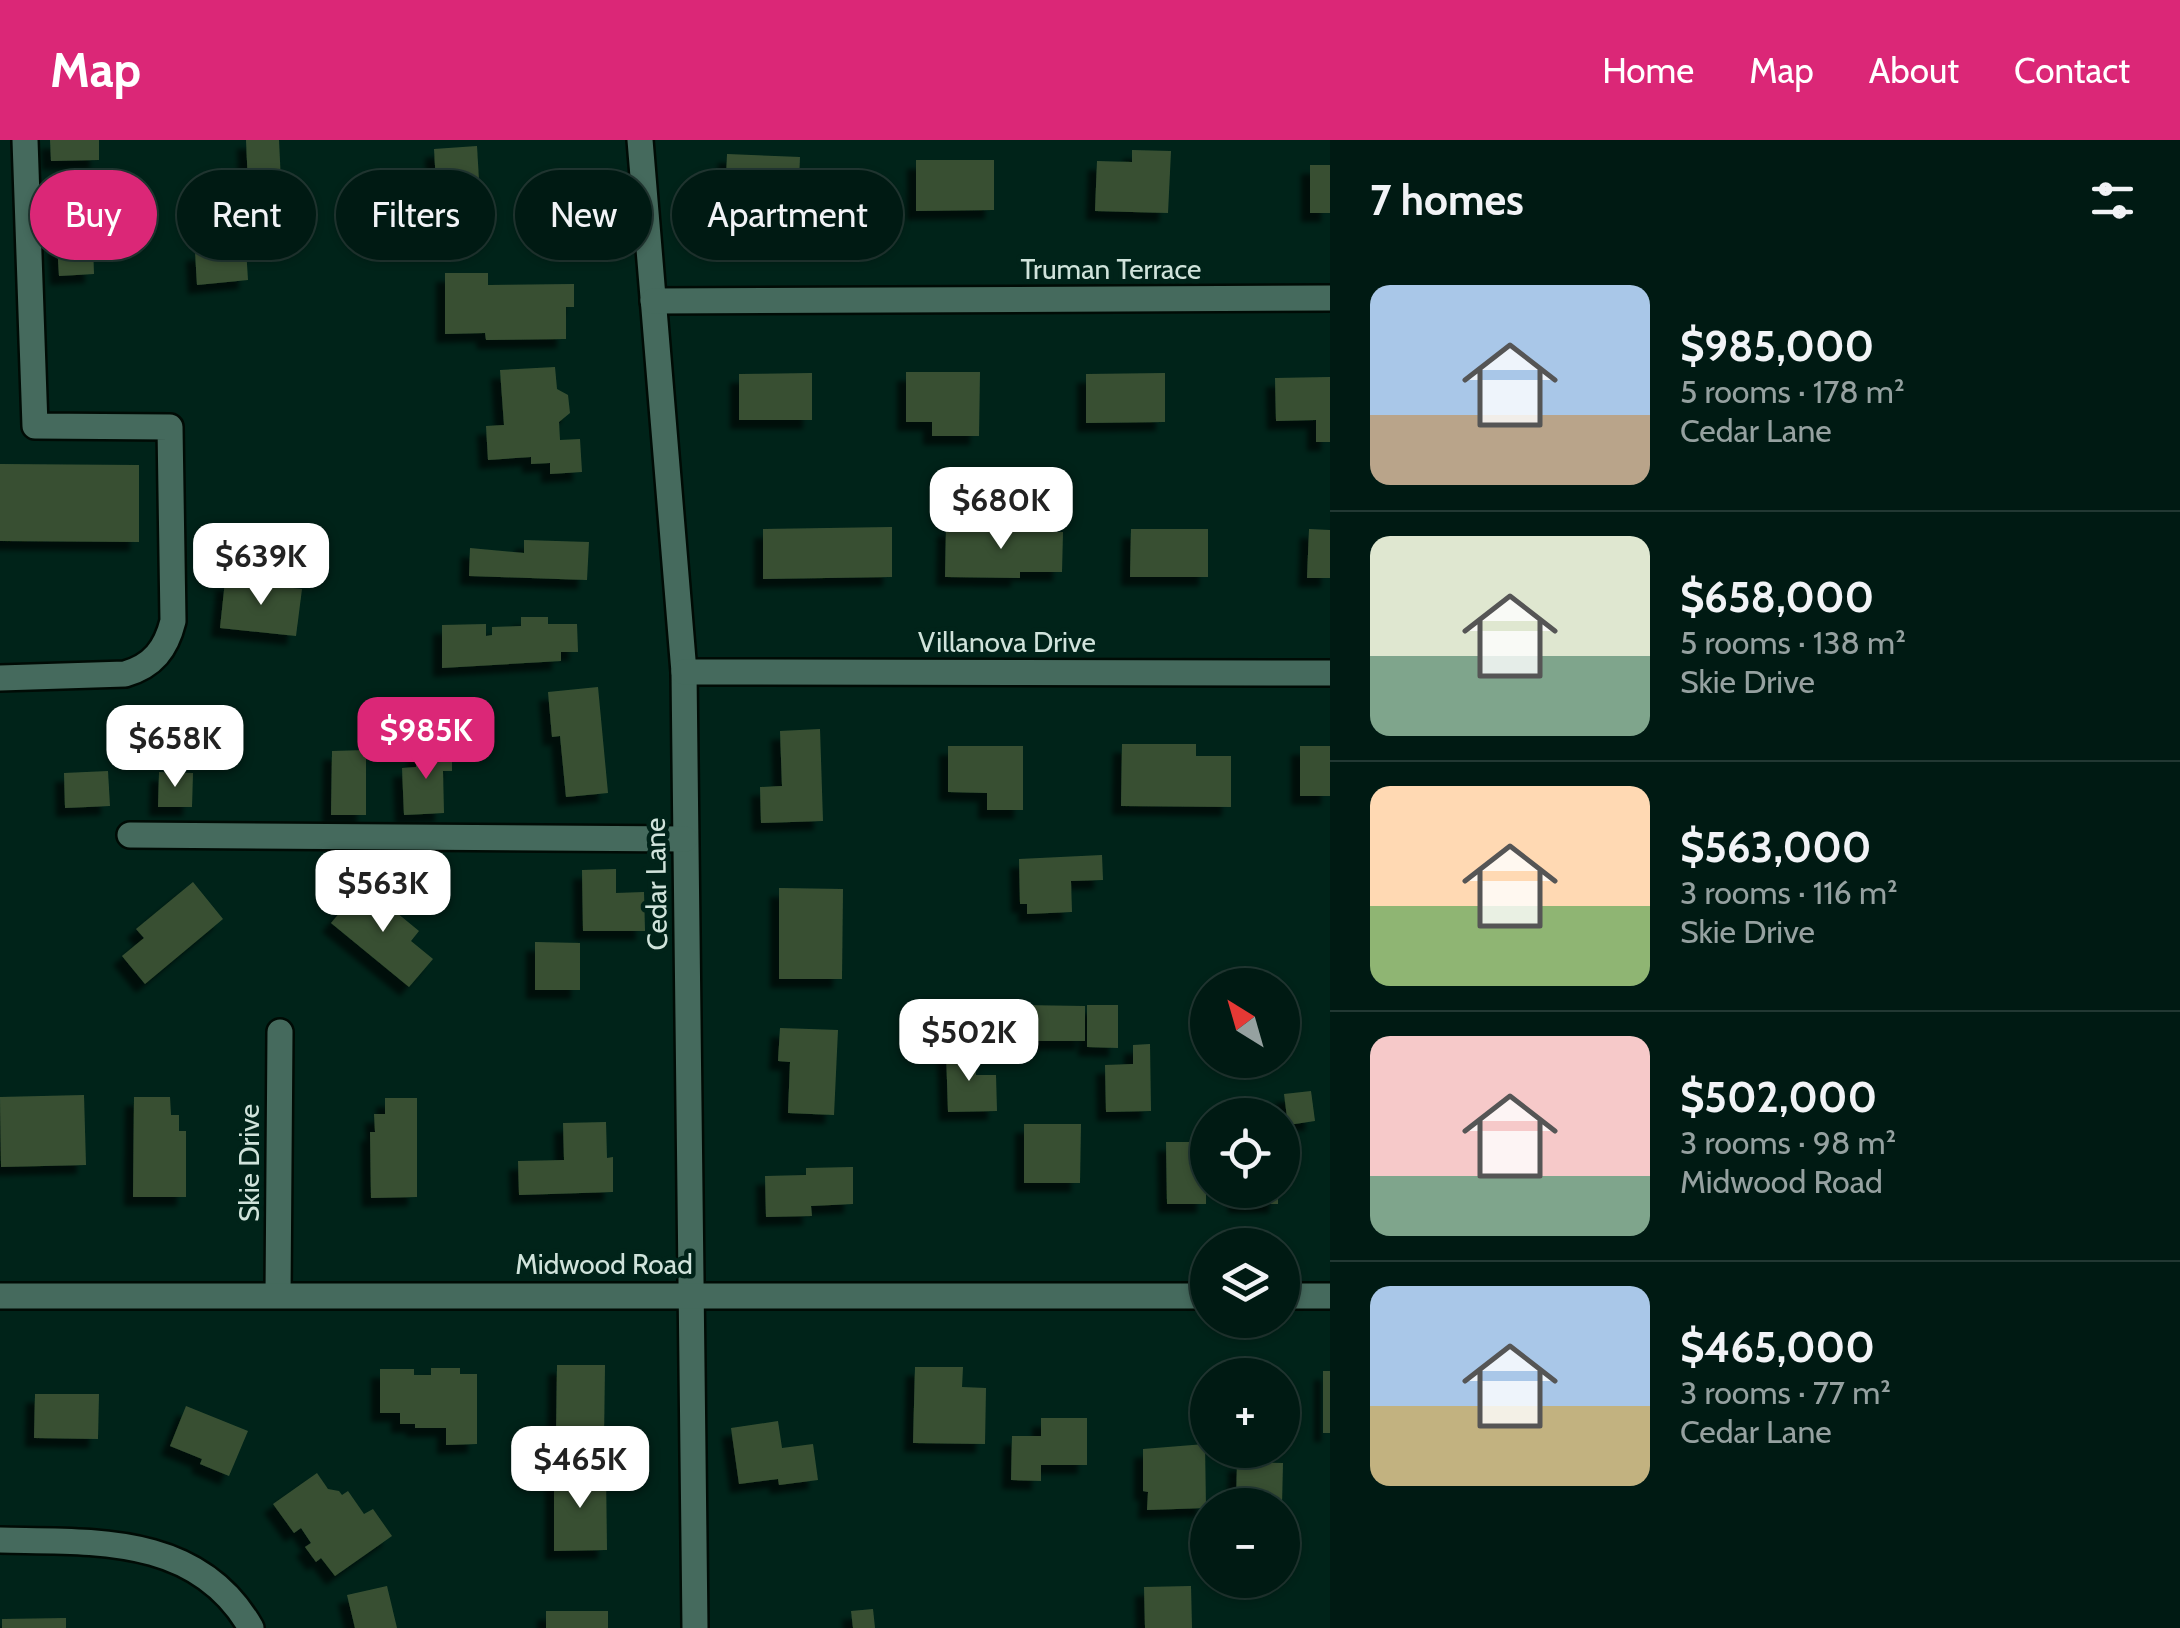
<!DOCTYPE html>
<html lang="en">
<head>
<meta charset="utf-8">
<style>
	:root { --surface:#001a13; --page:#0a231c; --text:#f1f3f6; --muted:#95a1a0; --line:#223833; --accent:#db2777 }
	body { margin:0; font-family:Cabin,sans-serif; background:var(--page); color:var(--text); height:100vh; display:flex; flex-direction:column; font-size:38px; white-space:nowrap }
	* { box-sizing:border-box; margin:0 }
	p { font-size:32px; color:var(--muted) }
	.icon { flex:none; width:55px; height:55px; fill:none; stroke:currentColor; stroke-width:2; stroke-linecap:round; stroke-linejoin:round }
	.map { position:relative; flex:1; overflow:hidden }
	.sheet { display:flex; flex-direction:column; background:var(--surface); width:850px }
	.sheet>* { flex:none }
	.guide { position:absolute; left:30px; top:30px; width:950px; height:90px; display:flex; gap:20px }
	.needle { width:65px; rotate:323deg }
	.buttons { position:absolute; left:1190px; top:828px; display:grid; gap:20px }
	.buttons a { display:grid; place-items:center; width:110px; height:110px; border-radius:50%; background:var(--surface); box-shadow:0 2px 8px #0004,0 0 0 2px var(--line); font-size:50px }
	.price { position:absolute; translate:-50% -85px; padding:0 22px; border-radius:20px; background:#fff; color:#222; font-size:32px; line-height:65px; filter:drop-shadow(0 2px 5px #0008) }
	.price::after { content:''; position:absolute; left:50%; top:60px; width:30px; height:22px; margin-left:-15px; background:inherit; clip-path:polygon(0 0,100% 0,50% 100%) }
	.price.current { background:var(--accent); color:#fff }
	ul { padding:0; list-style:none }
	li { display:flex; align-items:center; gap:30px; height:250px; padding:0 40px }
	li+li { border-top:2px solid var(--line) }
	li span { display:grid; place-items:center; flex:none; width:280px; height:200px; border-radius:20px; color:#555 }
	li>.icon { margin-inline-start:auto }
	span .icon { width:120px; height:120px; fill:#fffc; stroke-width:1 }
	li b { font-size:42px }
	h2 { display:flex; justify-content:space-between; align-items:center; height:120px; padding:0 40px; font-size:42px }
	.tag { padding:0 35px; border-radius:45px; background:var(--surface); box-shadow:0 2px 8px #0004,0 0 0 2px var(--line); font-size:35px; line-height:90px }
	.tag.current { background:var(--accent); color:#fff }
	header { display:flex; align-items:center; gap:60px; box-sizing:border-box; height:140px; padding:0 50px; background:var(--accent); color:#fff }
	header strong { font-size:48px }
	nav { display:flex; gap:55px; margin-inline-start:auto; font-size:35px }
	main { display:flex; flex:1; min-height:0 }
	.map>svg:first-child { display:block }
</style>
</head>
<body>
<header>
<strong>Map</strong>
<nav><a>Home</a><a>Map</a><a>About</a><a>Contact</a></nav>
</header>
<main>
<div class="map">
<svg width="1330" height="1488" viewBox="0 0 1330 1488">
	<defs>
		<filter id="shadow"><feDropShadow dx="-9" dy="9" stdDeviation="2.5" flood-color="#0009"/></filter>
	</defs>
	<rect width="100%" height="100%" fill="#002319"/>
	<g fill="#385033" filter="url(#shadow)">
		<polygon points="50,0 99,0 99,20 51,21"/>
		<polygon points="246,0 279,0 282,63 249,66"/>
		<polygon points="477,6 479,40 436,43 434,9"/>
		<polygon points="1132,10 1171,11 1168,73 1095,71 1097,21 1132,22"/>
		<polygon points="727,14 800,17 798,66 725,64"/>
		<polygon points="916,20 994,20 994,70 916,71"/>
		<rect x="1310" y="25" width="20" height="48"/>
		<polygon points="132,46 135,104 93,106 94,134 59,136 57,104 63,103 62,89 70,88 70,83 79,83 77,49"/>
		<polygon points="246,108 248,140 197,145 195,112"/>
		<polygon points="445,133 488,133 488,145 574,144 574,167 566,167 566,199 486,200 485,193 445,194"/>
		<polygon points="555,227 557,249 568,255 570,273 559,282 560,300 580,299 582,332 550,334 550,323 531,324 531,317 488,320 486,286 504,285 500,230"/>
		<polygon points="906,232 980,232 979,296 932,296 932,282 906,282"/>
		<polygon points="812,233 812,280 739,280 739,234"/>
		<polygon points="1165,233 1165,282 1086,283 1086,234"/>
		<polygon points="1330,237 1330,302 1316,302 1316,280 1276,281 1275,238"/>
		<polygon points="0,324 139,325 139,402 0,401"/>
		<polygon points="892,387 892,437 763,439 763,389"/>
		<polygon points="946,387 1019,387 1019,392 1063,392 1062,432 1020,432 1020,438 945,437"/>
		<polygon points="1131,389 1208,389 1208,437 1130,437"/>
		<polygon points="1309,389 1330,390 1330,438 1307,438"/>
		<polygon points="524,400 589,402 587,440 469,436 470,408 524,413"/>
		<polygon points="225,441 302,449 296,496 220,488"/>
		<polygon points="521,477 548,477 548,484 577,484 578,512 561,512 561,521 442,528 442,485 486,484 486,496 492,495 492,487 521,486"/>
		<polygon points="598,547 608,653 566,657 560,596 552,597 548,552"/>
		<polygon points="820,589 823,681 761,683 760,647 782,646 780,591"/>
		<polygon points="1122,604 1196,604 1196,616 1231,616 1231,667 1121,666"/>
		<polygon points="948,606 1023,606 1023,670 987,670 987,653 948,652"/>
		<rect x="1300" y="606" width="30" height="50"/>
		<polygon points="452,607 452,631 443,631 444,673 404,675 402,628 416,627 416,609"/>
		<polygon points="366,610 366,675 331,675 332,611"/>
		<polygon points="108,631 110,666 65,668 64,633"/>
		<polygon points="159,632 193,633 192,667 158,667"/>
		<polygon points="1102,715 1103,740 1071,741 1072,772 1027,774 1027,764 1020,764 1019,719"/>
		<polygon points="616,729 616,753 644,752 645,791 583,791 582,730"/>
		<polygon points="193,742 223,779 145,844 122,816 144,798 136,789"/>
		<polygon points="363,745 419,791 411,801 433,819 409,847 331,783"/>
		<polygon points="779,748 843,749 842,839 779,839"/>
		<polygon points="535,802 580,803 580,850 535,850"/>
		<polygon points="1021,865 1085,866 1085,901 1021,901"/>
		<polygon points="1087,865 1118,865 1118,908 1087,907"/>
		<polygon points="780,888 838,890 834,975 788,973 790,922 778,921"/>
		<polygon points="1150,904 1151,971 1106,972 1105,925 1133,924 1133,905"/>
		<polygon points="975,909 976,935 996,935 997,971 948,972 946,911"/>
		<polygon points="1311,951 1315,981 1288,985 1284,954"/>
		<polygon points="84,955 86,1025 1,1027 0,957"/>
		<polygon points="134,957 170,957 171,975 179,975 179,991 186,991 186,1057 133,1057"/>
		<polygon points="385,958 417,958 417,1057 371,1058 370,992 375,992 374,974 385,974"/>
		<polygon points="606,982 607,1018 613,1017 613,1052 519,1055 518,1021 564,1020 563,983"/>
		<polygon points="1024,984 1081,984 1080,1043 1024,1043"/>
		<polygon points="1166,1002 1206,1002 1206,1064 1167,1064"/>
		<polygon points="853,1027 853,1064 811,1066 812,1076 766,1077 765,1036 806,1035 806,1028"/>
		<rect x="1237" y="1050" width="41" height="14"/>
		<polygon points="557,1225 605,1225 604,1300 556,1299"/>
		<polygon points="915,1227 963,1227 962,1247 986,1248 985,1304 913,1303"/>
		<polygon points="431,1228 460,1228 460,1234 477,1234 477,1304 446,1305 446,1288 415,1288 415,1284 400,1284 400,1273 380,1273 380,1229 414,1229 414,1235 431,1235"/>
		<rect x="1323" y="1231" width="7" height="62"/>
		<polygon points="35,1254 99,1254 98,1299 34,1298"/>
		<polygon points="186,1266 248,1291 229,1336 200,1324 202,1319 170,1306"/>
		<polygon points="1041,1278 1087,1278 1087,1325 1041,1325 1041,1341 1011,1340 1012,1296 1041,1296"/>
		<polygon points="778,1281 782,1308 813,1304 818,1340 779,1345 778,1339 739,1344 731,1288"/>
		<polygon points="1205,1304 1206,1368 1147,1370 1148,1352 1143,1351 1143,1309"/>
		<polygon points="1237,1322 1283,1323 1282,1365 1236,1365"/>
		<polygon points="554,1332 606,1332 607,1410 554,1411"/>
		<polygon points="317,1333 328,1349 339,1351 342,1355 348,1351 364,1374 373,1369 392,1396 335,1436 321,1418 316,1422 305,1407 311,1403 301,1388 294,1393 273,1364"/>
		<polygon points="387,1446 397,1488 355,1488 347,1455"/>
		<polygon points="1191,1446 1192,1488 1145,1488 1144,1447"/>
		<polygon points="873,1469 875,1488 853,1488 851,1471"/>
		<rect x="546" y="1471" width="62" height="17"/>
		<polygon points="66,1478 66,1488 2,1488 2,1479"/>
	</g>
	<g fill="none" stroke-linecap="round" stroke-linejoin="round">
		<g stroke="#000b05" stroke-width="30">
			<g id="minor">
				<polyline points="640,0 684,532 695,1488"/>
				<polyline points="653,161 1330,158"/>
				<polyline points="684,532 1330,533"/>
				<path d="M0 538 125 534C153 526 166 509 173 481L170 287 35 286 25 0"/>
				<polyline points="130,695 685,699"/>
				<polyline points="278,1155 280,892"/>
				<polyline points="0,1156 1208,1156"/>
				<polyline points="1282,1156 1330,1156"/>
				<path d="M0 1400C93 1402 198 1394 251 1488"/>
			</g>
		</g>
		<use href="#minor" stroke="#456a5d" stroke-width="25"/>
	</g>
	<g text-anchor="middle" stroke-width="9" stroke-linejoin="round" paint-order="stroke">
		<g font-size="28" fill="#d0e3db" stroke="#002319">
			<text x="1111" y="139">Truman Terrace</text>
			<text x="1007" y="512">Villanova Drive</text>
			<text transform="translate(656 744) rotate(-91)" y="10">Cedar Lane</text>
			<text transform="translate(249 1023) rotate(-90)" y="10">Skie Drive</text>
			<text x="604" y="1134">Midwood Road</text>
		</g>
	</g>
</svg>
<div class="buttons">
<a><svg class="needle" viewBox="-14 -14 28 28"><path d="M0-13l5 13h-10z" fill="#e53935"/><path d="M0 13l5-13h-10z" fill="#95a1a0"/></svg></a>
<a><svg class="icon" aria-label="locate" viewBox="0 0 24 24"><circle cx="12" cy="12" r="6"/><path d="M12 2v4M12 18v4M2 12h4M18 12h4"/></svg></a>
<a><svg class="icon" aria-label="layers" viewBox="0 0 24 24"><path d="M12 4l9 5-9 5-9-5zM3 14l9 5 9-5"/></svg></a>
<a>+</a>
<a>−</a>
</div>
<b class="price" style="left:1001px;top:412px">$680K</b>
<b class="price" style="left:261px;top:468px">$639K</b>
<b class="price current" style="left:426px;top:642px">$985K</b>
<b class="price" style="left:175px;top:650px">$658K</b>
<b class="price" style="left:383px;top:795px">$563K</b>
<b class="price" style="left:969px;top:944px">$502K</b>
<b class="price" style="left:580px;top:1371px">$465K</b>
<div class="guide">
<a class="tag current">Buy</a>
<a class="tag">Rent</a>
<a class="tag">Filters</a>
<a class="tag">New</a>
<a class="tag">Apartment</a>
</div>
</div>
<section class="sheet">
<h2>7 homes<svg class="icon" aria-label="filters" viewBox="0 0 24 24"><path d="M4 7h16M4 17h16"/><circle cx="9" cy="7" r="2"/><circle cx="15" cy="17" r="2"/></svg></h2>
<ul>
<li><span style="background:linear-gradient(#a9c7e8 65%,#b9a48a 0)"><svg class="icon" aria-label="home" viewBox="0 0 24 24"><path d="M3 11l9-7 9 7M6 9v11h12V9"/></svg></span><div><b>$985,000</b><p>5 rooms · 178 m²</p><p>Cedar Lane</p></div></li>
<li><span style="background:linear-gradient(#dfe7d0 60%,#7fa58c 0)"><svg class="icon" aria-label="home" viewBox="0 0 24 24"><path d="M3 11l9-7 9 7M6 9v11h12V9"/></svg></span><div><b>$658,000</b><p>5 rooms · 138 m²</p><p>Skie Drive</p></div></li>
<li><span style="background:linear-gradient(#ffd9b3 60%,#8fb573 0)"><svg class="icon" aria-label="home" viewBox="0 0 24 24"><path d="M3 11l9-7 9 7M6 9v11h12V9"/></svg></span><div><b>$563,000</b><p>3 rooms · 116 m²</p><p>Skie Drive</p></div></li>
<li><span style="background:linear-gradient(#f6c9c9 70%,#7fa58c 0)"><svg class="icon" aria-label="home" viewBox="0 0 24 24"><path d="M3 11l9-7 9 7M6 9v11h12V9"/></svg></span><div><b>$502,000</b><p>3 rooms · 98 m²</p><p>Midwood Road</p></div></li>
<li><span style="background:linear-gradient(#a9c7e8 60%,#c2b280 0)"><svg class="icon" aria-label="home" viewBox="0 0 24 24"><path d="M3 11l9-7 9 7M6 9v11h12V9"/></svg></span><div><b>$465,000</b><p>3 rooms · 77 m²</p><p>Cedar Lane</p></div></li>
</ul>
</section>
</main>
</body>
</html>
